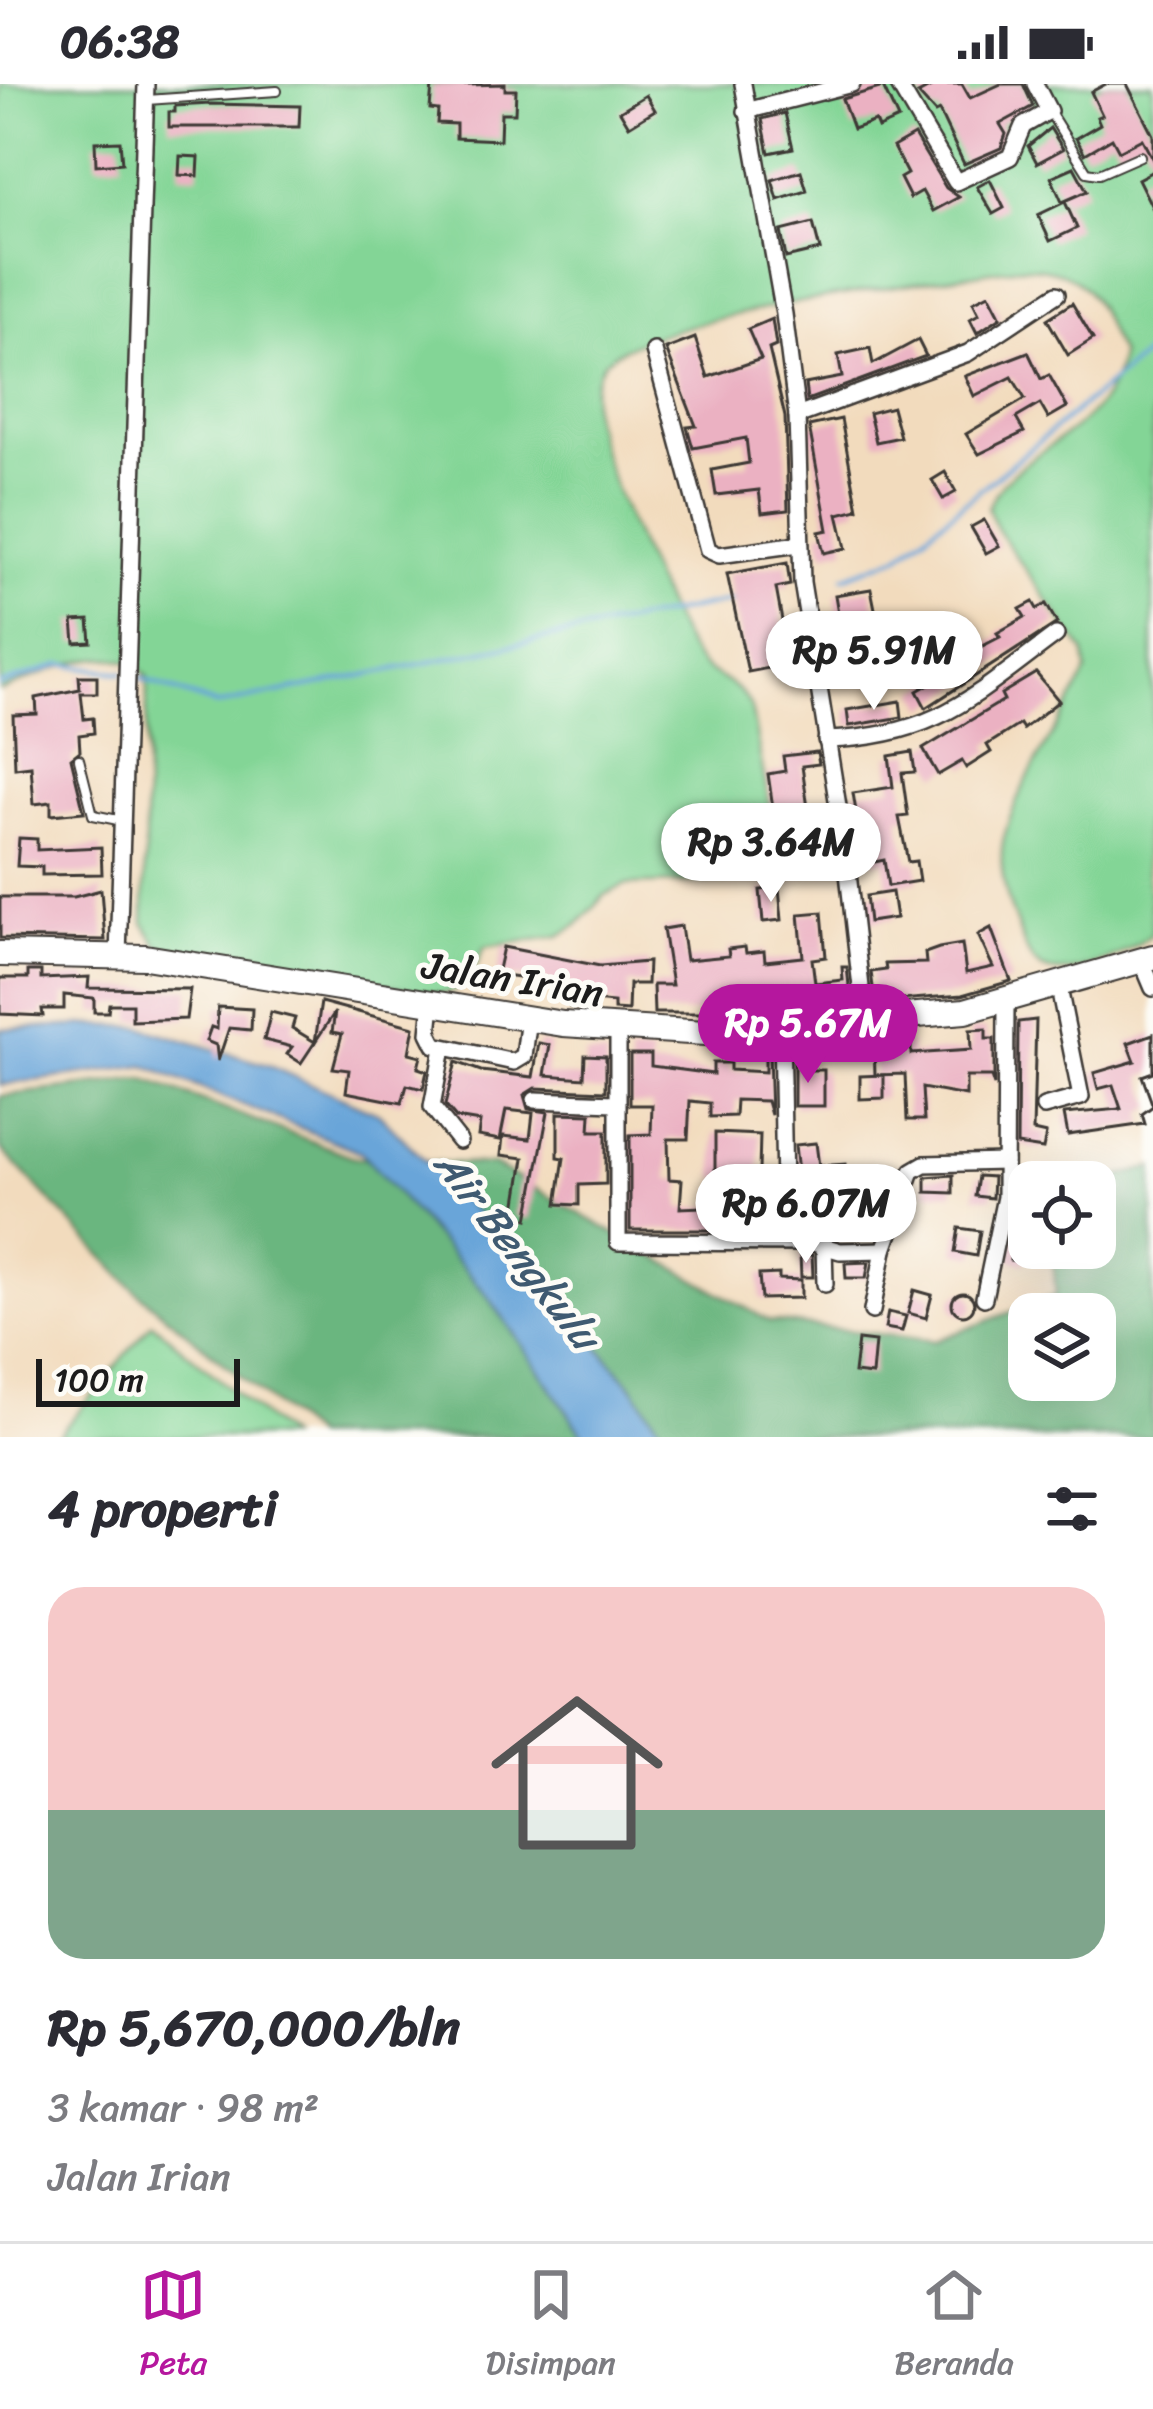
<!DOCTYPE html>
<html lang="id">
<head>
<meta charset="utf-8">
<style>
	:root { --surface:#fff; --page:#f7f7f7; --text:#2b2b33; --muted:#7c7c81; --line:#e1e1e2; --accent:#b5179e }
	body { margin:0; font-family:Sriracha,sans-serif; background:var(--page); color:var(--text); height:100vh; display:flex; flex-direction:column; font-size:45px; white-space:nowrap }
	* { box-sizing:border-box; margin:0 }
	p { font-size:39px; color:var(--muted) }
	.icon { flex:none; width:66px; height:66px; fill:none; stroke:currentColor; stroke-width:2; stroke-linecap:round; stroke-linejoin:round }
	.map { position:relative; height:1353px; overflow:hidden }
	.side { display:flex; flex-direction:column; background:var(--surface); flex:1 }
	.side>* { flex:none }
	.buttons { position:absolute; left:1008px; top:1077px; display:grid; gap:24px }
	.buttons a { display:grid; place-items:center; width:108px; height:108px; border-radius:24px; background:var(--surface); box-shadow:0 12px 48px #0002; font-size:60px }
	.scale { position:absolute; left:36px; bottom:30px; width:204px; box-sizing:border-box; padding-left:12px; border:6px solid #1c1c1c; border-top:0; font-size:33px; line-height:42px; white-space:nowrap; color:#1c1c1c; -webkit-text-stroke:9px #fdfcf7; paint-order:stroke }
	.price { position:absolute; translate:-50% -102px; padding:0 27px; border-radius:42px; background:#fff; color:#222; font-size:39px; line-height:78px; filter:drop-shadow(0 3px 6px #0008) }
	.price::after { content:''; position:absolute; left:50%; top:72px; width:36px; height:27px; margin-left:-18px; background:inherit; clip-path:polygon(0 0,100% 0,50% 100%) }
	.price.active { background:var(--accent); color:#fff }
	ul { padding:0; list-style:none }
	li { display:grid; align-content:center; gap:24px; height:636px; padding:0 48px }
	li+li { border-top:3px solid var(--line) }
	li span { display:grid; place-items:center; height:372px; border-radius:36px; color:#555 }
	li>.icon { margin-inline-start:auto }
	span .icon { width:216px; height:216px; fill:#fffc; stroke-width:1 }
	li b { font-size:51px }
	h2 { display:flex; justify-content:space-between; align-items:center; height:144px; padding:0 48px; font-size:51px }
	.status { display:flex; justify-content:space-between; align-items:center; height:84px; padding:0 60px; background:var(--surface); direction:ltr }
	.status svg { height:33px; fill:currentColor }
	.tab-bar { display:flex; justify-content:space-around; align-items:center; height:168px; border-top:3px solid var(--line); background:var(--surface); font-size:33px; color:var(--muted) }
	.tab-bar a { display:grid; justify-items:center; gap:6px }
	.tab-bar .active { color:var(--accent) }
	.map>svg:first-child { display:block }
</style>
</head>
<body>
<div class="status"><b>06:38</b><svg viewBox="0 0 49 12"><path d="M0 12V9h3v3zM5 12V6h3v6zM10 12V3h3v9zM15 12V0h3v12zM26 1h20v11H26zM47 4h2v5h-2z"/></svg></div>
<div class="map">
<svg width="1153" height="1353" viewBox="0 0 1153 1353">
	<rect width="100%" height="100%" fill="#fdfcf7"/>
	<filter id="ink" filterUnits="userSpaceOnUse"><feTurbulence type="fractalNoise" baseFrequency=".00833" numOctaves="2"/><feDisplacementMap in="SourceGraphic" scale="24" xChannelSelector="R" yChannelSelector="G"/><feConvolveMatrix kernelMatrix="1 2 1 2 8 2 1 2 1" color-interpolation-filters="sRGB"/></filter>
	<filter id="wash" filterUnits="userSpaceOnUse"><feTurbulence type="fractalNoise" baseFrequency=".004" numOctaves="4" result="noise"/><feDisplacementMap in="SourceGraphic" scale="48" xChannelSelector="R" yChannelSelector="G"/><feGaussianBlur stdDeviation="2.7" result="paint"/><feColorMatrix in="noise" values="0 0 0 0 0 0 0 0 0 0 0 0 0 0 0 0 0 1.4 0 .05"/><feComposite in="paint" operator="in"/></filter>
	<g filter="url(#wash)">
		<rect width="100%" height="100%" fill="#f2dbbd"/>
		<g fill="#83d596" stroke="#507859" stroke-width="3">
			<path d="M0 0H1153V711C1134 741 1153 807 1152 850 1130 868 1058 906 1034 878 1025 868 1020 849 1015 836 1006 812 997 780 1004 754 1020 692 1061 644 1087 587L1085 569 1000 450 988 425C1008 364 1110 354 1120 271 1093 213 1089 183 1018 183 949 195 634 234 603 280 595 292 591 310 592 324 596 372 665 526 692 570 708 595 738 594 751 624L777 761 768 789 755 796 625 801 605 811 576 842 559 852 485 863C471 889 472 906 440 910L159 863 144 839 147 592C109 551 44 591 0 607Z"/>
			<polygon points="152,1239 288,1353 57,1353"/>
		</g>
		<path fill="#6ab67f" stroke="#43694e" stroke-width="3" fill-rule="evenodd" d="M143 995 357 1074 494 1081 769 1237 935 1257 1056 1211 1052 1164H1095V1099L1153 1083V1353H314L137 1208 0 1064V1012ZM1029 1230H1095V1296H1029Z"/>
		<polygon fill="#69a5d9" stroke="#42607a" stroke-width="3" points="91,941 140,943 267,981 379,1030 511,1164 629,1298 667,1353 585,1353 488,1212 361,1068 145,982 0,1001 0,945"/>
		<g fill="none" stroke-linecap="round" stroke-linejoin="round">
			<g stroke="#69a5d9" stroke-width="4.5">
				<polyline points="844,493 899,472 1153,264"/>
				<polyline points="133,592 217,621 736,516"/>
				<polyline points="0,601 62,580 122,589"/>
			</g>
		</g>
		<g id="blocks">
			<g fill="#ebb1c2">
				<polygon points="505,0 505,6 516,6 515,29 501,29 500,56 456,54 456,40 437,39 438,26 430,25 432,2"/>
				<polygon points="937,0 962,0 970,14 1001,0 1023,0 1033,22 1000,40 1006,50 1001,64 964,80 939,27 935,29 918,10"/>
				<polygon points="1106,0 1127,0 1153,51 1153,76 1142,55 1119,67 1112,54 1085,70 1076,54 1100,40 1097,33 1102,31 1091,8"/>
				<polygon points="883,3 898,35 878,44 875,37 853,45 842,15"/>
				<polygon points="646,11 655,26 629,42 620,27"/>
				<polygon points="211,20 300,22 299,43 169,43 169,28 175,28 175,22"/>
				<polygon points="785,29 793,64 769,69 762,35"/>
				<polygon points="1050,44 1063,65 1037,79 1028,62"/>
				<polygon points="914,51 946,104 959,113 933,127 922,107 910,114 900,94 907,90 893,63"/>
				<polygon points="120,57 122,79 96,81 95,58"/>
				<polygon points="180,72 199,73 198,92 179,91"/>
				<polygon points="1074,83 1087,107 1062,118 1051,93"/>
				<polygon points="801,87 807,107 778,116 772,96"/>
				<polygon points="1153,87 1153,125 1138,95"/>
				<polygon points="990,96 1004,124 993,130 977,103"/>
				<polygon points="1065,118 1077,144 1050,157 1038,131"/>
				<polygon points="813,139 820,166 786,174 781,147"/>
				<polygon points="989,210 1001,233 977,249 970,235 979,230 973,218"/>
				<polygon points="1072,219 1093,255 1068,271 1047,235"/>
				<polygon points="772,235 776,262 769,265 785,333 788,426 762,429 759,406 716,411 712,386 749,379 746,354 693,364 687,343 696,342 666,265 695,254 708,293 761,275 748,245"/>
				<polygon points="918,256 926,272 807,316 805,300 842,293 838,271 870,264 873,280"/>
				<polygon points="1028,268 1041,295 1049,291 1067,323 1048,334 1040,320 1016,334 1024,348 979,370 966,350 1025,315 1012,293 974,312 965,292"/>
				<polygon points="892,323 900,353 876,358 869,329"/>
				<polygon points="841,335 858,425 838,430 846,464 824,469 819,448 828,446 809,342"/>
				<polygon points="945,388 956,408 943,415 932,396"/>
				<polygon points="984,436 999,462 986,469 971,443"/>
				<polygon points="787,479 790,501 776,504 785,553 796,551 800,578 748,588 727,490"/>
				<polygon points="871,505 878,540 841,547 835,511"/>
				<polygon points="1033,518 1037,525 1046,520 1057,539 926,624 917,607 953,586 950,579 1000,553 997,549 1025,533 1020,525"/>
				<polygon points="89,536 91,558 75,559 73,537"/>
				<polygon points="1036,589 1059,617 1023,645 1020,640 987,661 991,668 966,684 962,677 938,691 923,665 1004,616 1001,610"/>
				<polygon points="79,592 97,592 97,609 81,609 84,635 93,634 94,649 79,651 80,667 71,674 84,728 51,731 51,718 34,720 31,682 15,684 13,631 37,630 36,614 80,605"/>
				<polygon points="900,617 902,633 849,642 847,626"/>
				<polygon points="817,668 819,680 802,682 810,738 808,790 783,792 768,690 785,687 783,672"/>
				<polygon points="912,668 915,688 902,689 908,732 899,733 908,778 916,777 919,797 888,802 884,776 875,778 868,738 858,740 853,709 893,703 889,672"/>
				<polygon points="19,754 37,755 37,766 101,763 102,790 42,791 42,783 17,782"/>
				<polygon points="779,804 782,836 763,838 760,806"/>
				<polygon points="101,806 105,856 0,854 0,813 74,813"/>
				<polygon points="892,808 896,834 869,838 866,812"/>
				<polygon points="822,828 826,873 812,875 815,899 843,896 842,883 847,883 851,920 772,925 770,908 742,911 746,929 654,929 653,901 672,901 663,845 681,842 686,876 729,872 728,865 745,863 746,869 764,867 765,877 803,873 799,830"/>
				<polygon points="991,844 1011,897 962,911 875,918 871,888 886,886 885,880 926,879 925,869 939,864 962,860 966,889 993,883 978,851"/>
				<polygon points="503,863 600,882 648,878 647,900 629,900 628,927 614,926 614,919 583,916 581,925 570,923 575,901 497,890"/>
				<polygon points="28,887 41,887 41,895 89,893 88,904 190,905 186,935 132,937 132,920 109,920 108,928 94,928 94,914 64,911 64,925 42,925 43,932 0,930 0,894 28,894"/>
				<polygon points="321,918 414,943 409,969 421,972 418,984 427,987 423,1005 407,1001 402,1019 346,1008 349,986 333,984 342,950 332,948 335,928 301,979 287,970 292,963 264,956 271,928 295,934 292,944 315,958"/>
				<polygon points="218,923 252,925 251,946 229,944 218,977 216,961 206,957 211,943 217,945"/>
				<polygon points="1036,936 1033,1047 1046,1050 1043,1065 1017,1061 1018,938"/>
				<polygon points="986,945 986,955 994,955 994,1002 991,993 966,993 966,1012 922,1004 924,1036 907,1036 905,990 875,991 874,959 911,960 911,970 971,966 970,946"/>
				<polygon points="1153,950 1153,988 1142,992 1153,1022 1142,1030 1145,1040 1068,1051 1064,1030 1121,1025 1113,1001 1098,1005 1094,989 1135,977 1128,959"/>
				<polygon points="539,959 550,961 545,991 584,994 585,971 606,972 606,1007 535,1004 524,1011 528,1025 548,1028 528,1135 515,1131 524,1074 501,1071 503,1052 530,1055 533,1029 506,1026 500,1056 478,1052 480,1038 456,1034 445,1021 456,978 481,987 533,993"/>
				<polygon points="630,970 651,970 651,982 713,990 713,979 730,979 730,986 765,988 765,970 769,970 771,1031 767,1017 736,1016 735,1032 710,1033 710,1019 690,1017 688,1055 668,1055 669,1095 682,1096 680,1124 727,1122 728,1146 630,1146 630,1051 651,1050 652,1021 630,1021"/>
				<polygon points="794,971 801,971 802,986 824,986 824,1022 794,1022"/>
				<polygon points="884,991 884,1014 860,1015 860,992"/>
				<polygon points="558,1029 591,1030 590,1047 606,1047 606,1100 579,1101 579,1121 557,1120 564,1074 558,1073"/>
				<polygon points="715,1049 760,1051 759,1087 772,1087 773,1147 758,1147 762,1103 737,1103 737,1094 715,1094"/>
				<polygon points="816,1059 819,1082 845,1080 846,1098 800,1107 795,1061"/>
				<polygon points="953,1091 953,1109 926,1108 926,1093"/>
				<polygon points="978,1092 993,1093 992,1114 975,1112"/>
				<polygon points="1018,1118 1029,1121 1025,1179 1010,1176"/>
				<polygon points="959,1144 980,1147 976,1172 955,1168"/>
				<polygon points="800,1171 812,1171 813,1193 801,1193"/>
				<polygon points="869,1178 866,1194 846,1194 845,1179"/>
				<polygon points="779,1190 779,1195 801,1196 801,1214 761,1215 759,1191"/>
				<polygon points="914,1206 932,1211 926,1234 908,1229"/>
				<circle cx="963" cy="1220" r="11"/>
				<polygon points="888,1228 906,1232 902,1247 885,1244"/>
				<polygon points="858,1256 875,1258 872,1291 854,1289"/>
			</g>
		</g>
	</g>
	<g filter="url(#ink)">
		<use href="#blocks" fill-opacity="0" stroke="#3c3934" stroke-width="3"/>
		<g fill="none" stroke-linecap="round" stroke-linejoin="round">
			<g stroke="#3c3934" stroke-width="12">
				<g id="service">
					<polyline points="147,16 277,7"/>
					<polyline points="1049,27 1087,88 1099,90 1140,72"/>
					<polyline points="79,675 93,731 123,737"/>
				</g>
			</g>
			<g stroke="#3c3934" stroke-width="20">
				<g id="minor">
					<polyline points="743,0 784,230 797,332 802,498 846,772 865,938"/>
					<polyline points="898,0 956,98 1010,73 1023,42 1049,27 1035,0"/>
					<polyline points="746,27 852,0"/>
					<polyline points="654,267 708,466 719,471 799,460"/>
					<polyline points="797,332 968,269 1057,210"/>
					<path d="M826 656C936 653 972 613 1056 551"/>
					<polyline points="118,872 146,0"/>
					<polyline points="1142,878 1153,904"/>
					<polyline points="432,919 429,949 435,961 514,978 524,972 529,934"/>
					<polyline points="781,945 785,1158"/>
					<polyline points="618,947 618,1158 813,1159 840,1167 884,1166"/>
					<polyline points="443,964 432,1023 459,1057"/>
					<polyline points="535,1016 615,1019"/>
					<polyline points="1044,1023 1081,1013 1059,904"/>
					<polyline points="824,1161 825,1200"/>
					<polyline points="984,1214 1005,1113 1006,919"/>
					<polyline points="872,1227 884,1166 912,1087 924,1080 1005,1078"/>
				</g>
			</g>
			<g stroke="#3c3934" stroke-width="28">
				<polyline id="primary" points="0,870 145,873 563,940 705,949 965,927 1153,873"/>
			</g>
			<use href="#service" stroke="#fff" stroke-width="8"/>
			<use href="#minor" stroke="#fff" stroke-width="15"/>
			<use href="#primary" stroke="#fff" stroke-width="24"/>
		</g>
	</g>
	<g text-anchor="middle" stroke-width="10" stroke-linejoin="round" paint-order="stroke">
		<g font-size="39" fill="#1c1c1c" stroke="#fdfcf7">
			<text transform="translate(513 894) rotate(9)" y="14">Jalan Irian</text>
		</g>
		<g font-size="42" font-style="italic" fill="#3f5a71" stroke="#fdfcf7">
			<text transform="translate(518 1165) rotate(52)" y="15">Air Bengkulu</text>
		</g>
	</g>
</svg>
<div class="buttons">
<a><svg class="icon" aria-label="locate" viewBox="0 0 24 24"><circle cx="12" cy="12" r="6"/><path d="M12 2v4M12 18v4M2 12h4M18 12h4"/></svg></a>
<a><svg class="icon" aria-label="layers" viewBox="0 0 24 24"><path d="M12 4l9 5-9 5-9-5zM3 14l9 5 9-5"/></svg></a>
</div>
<div class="scale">100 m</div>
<b class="price" style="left:874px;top:629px">Rp 5.91M</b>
<b class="price" style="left:771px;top:821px">Rp 3.64M</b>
<b class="price active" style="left:808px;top:1002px">Rp 5.67M</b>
<b class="price" style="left:806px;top:1182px">Rp 6.07M</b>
</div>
<section class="side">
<h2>4 properti<svg class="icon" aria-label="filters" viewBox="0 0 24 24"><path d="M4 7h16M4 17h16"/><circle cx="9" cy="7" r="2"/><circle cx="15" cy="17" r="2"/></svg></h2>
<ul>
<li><span style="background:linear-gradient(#f6c9c9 60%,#7fa58c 0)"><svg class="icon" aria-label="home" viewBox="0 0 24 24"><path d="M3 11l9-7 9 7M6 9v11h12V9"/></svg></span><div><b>Rp 5,670,000/bln</b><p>3 kamar · 98 m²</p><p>Jalan Irian</p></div></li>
</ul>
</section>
<nav class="tab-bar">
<a class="active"><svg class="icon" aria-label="map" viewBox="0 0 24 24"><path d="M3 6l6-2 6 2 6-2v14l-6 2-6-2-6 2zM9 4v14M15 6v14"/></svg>Peta</a>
<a><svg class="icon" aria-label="saved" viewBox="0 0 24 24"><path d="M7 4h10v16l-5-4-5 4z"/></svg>Disimpan</a>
<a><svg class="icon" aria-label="home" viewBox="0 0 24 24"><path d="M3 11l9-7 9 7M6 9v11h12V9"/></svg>Beranda</a>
</nav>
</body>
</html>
